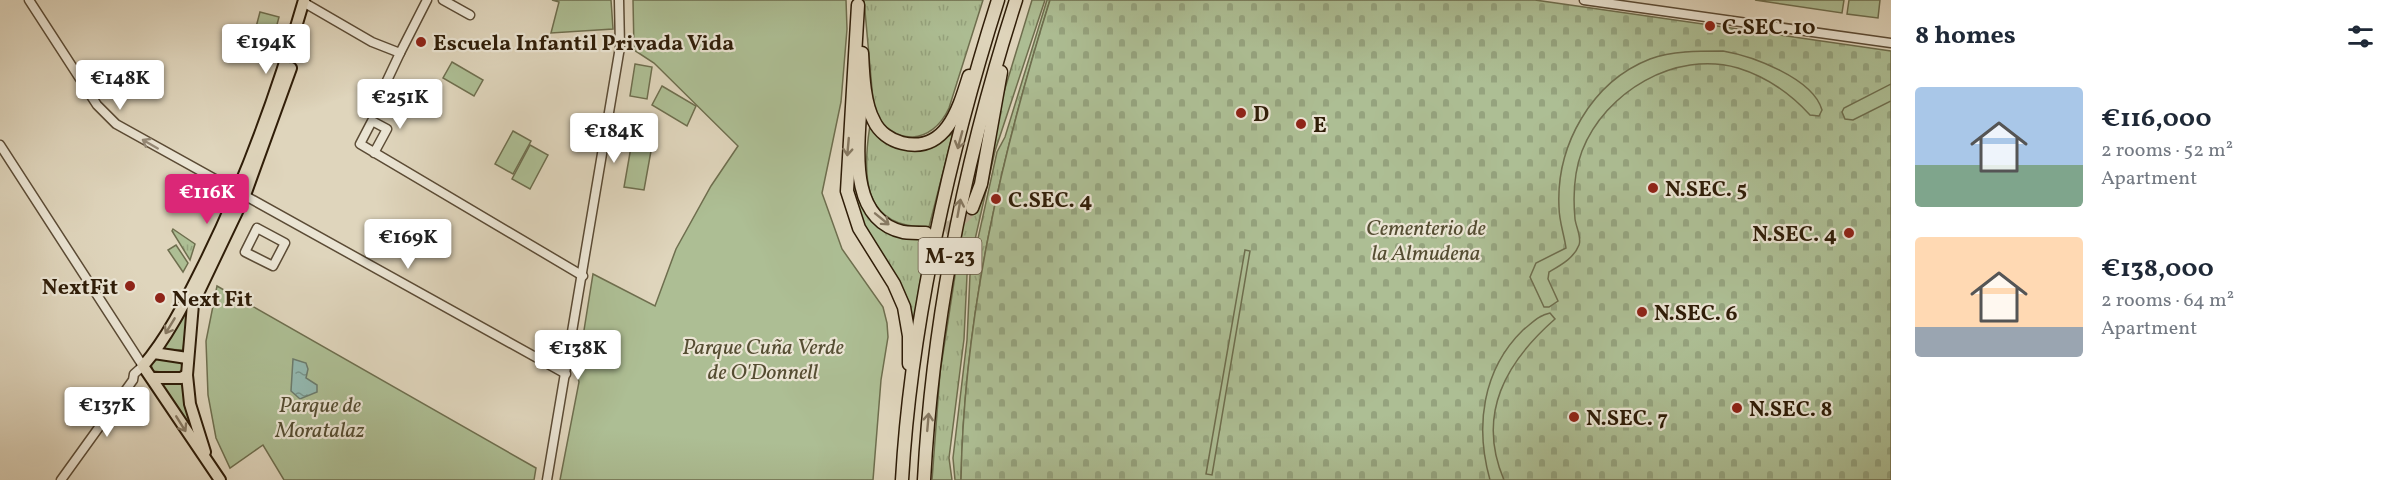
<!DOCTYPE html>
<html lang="en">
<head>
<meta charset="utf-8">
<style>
	:root { --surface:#fff; --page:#f6f6f7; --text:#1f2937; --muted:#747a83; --accent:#db2777 }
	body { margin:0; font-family:Vollkorn,serif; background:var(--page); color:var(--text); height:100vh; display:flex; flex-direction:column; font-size:22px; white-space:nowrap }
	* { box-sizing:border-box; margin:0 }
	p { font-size:20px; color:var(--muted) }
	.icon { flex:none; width:33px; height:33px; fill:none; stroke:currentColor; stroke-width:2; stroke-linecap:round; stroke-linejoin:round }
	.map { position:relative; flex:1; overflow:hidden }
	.details { display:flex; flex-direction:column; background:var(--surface); width:510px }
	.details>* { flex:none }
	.price { position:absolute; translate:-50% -51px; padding:0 14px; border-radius:6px; background:#fff; color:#222; font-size:20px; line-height:39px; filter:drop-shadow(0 2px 3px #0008) }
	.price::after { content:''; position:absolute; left:50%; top:36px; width:18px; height:14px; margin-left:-9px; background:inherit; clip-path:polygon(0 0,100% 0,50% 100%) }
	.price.on { background:var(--accent); color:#fff }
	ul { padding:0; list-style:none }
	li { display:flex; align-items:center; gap:18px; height:150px; padding:0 24px }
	li span { display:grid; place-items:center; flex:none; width:168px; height:120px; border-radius:6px; color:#555 }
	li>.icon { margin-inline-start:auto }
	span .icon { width:72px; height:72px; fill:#fffc; stroke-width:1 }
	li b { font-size:26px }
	h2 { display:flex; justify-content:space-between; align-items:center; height:72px; padding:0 24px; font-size:26px }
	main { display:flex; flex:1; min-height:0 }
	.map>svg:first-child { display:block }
</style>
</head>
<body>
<main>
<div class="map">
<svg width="1891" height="480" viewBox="0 0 1891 480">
	<defs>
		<pattern id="grass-tufts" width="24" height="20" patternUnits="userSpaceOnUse" patternTransform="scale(1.5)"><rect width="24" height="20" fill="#adbe94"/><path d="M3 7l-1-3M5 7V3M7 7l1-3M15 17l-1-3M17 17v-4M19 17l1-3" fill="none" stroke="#95a37e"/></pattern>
		<pattern id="cemetery-stones" width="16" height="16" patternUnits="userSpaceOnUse" patternTransform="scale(1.5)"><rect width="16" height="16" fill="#adbe94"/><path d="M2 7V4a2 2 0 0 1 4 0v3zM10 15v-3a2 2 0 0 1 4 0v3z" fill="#95a37e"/></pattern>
		<pattern id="water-ripples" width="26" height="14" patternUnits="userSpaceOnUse" patternTransform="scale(1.5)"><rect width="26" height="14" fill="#93b9b1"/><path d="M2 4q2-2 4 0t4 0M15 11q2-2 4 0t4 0" fill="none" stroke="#78968e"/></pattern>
	</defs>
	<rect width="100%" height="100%" fill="#dfd5bc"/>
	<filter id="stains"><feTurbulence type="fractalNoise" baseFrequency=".00333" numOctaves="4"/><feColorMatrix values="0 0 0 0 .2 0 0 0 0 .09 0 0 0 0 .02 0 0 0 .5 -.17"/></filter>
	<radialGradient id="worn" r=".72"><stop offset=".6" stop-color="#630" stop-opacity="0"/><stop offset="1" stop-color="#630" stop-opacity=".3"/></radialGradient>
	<g fill="url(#grass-tufts)" stroke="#6e6e4e" stroke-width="1.5">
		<path d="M864 0H983L949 108C932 145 894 147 874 111Z"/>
		<polygon points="1032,0 1045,0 995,151 967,275 964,339 949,458 952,480 932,480 940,373 963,224 975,211 1000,105"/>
		<path d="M1047 0H1050C1001 156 964 316 961 480H955L953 458 967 340 970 275 997 152 1005 137Z"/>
		<path d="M870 125 872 128 931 147 953 133 929 227C862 229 862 176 870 125Z"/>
		<polygon points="851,157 865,209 928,237 913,324 906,297 857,215 850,190"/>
		<polygon points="173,229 195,244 190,260 172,231"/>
	</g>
	<path fill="url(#cemetery-stones)" stroke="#6e6e4e" stroke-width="1.5" d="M1050 0H1535L1891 51V480H961C964 316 1001 156 1050 0Z"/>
	<g fill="#adbe94" stroke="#6e6e4e" stroke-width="1.5">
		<polygon points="552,0 611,0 613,29 551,33 559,2"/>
		<polygon points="633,0 846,0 847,29 841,102 822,193 842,249 883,307 887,323 888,337 881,380 873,480 560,480 579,382 577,374 593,274 655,306 676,249 711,186 738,146 654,63 634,50"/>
		<polygon points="1755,0 1844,0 1842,13"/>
		<polygon points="1849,0 1880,0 1878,18 1847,14"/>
		<polygon points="260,12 279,17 275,32 256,27"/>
		<polygon points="256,29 275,33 271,48 252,43"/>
		<path d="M1723 51C1752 56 1813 78 1822 110L1819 116 1810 115C1790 93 1767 77 1738 68 1675 50 1605 92 1582 151 1574 172 1573 197 1575 219 1576 227 1582 238 1579 245 1574 258 1561 265 1549 272L1548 279 1558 301 1549 307H1544L1530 277 1536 263 1566 248C1564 234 1559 221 1559 207 1556 146 1591 82 1650 59 1672 51 1698 51 1723 51Z"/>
		<polygon points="452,62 483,80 474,96 443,78"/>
		<polygon points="635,64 652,67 647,99 630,96"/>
		<polygon points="1891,84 1891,101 1853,120 1845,119 1842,112 1844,108"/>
		<polygon points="662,86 696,106 687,126 652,105"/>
		<polygon points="513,131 531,141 513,174 495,164"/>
		<polygon points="530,145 548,155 530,189 512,179"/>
		<polygon points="631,147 651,151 644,190 624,187"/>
		<polygon points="176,245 188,263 183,272 168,250"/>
		<polygon points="1245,250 1250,251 1212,475 1206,474"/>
		<polygon points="217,286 536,468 534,480 284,480 263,445 230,468 216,438 208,395 206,341"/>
		<polygon points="188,308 183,350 163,349"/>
		<path d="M1550 313 1555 319C1506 362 1476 414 1504 480H1490C1475 427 1482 370 1523 330 1532 323 1539 315 1550 313Z"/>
		<polygon points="158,358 180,361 183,368 178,374 153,371 151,364"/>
		<polygon points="183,383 194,435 160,384"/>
	</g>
	<polygon fill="url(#water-ripples)" stroke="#6b7b6d" stroke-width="1.5" points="293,359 306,363 308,369 306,378 317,385 317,392 300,399 291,391"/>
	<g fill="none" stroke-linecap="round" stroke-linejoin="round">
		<path stroke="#bcb098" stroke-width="12" stroke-dasharray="12 6" stroke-linecap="butt" d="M927 233C946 231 961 223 972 208"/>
		<g stroke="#5b4b35" stroke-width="11">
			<g id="minor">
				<polyline points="29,0 97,105 116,124 566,374"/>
				<polyline points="443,0 470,15"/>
				<polyline points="1584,0 1891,43"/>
				<polyline points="303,2 372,42 400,53 376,104"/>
				<polyline points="400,53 427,0"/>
				<polyline points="0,145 143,366 134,374 133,380 61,480"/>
				<polyline points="374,153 387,129 372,121 360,144 583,276"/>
				<polygon points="257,228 285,243 273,266 245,252"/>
				<polyline points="547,480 620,47 619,0"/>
			</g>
		</g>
		<g stroke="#2f1d08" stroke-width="14">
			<g id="major">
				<polyline points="154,353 187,358"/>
				<polyline points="153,378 181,378 187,375"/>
				<polyline points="205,452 190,404 187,375 193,304 245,195 291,68"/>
				<path d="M220 480 143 366C167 338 184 304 200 272 244 185 277 94 304 0"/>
			</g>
		</g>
		<g stroke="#2f1d08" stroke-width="15">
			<g id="highway">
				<polyline points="858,5 847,191 859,228 894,284 904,307 909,336 909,364"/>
				<path d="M862 53C863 74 864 103 874 121 879 132 890 140 902 143 946 154 959 108 969 76"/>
				<path d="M861 94C860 138 844 218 903 232 910 233 919 233 926 233"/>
				<polyline points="972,208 981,184 1001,72"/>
				<path d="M902 480C911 322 950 151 998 0"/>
				<path d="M924 480C933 314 965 158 1016 0"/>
			</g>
		</g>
		<use href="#minor" stroke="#eae4d3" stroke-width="8"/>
		<use href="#major" stroke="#dfd5bc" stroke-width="10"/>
		<use href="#highway" stroke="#dfd5bc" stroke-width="12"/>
	</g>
	<defs><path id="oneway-shaft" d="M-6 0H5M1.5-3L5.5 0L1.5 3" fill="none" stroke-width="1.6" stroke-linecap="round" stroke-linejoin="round" transform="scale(1.5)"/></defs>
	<g stroke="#877962">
		<use href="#oneway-shaft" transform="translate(960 140) rotate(105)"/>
		<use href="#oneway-shaft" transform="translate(848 147) rotate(95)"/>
		<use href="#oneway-shaft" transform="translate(959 208) rotate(-80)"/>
		<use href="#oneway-shaft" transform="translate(882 219) rotate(39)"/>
		<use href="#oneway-shaft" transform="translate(170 326) rotate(121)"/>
		<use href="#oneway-shaft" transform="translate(928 422) rotate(-85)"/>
		<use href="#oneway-shaft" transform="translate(181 424) rotate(58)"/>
	</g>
	<use stroke="#968a78" href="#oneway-shaft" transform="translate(150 144) rotate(-150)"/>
	<g fill="#8f2418" stroke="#eae4d3" stroke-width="2">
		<circle cx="1710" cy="26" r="6"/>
		<circle cx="421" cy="42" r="6"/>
		<circle cx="1241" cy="113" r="6"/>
		<circle cx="1301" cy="124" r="6"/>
		<circle cx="1653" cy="188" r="6"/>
		<circle cx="996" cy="199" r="6"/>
		<circle cx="1849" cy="233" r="6"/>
		<circle cx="130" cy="286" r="6"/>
		<circle cx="160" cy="298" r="6"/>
		<circle cx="1642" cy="312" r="6"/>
		<circle cx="1737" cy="408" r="6"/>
		<circle cx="1574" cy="417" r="6"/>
	</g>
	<g text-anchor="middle" stroke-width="4.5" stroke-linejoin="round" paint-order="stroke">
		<rect fill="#eae4d3" stroke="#675945" stroke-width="1.5" x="918.5" y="238" width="63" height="36" rx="4.5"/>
		<g font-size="21" font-weight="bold" fill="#2f1d08">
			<text x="950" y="263">M-23</text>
		</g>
		<g font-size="22" font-weight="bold" fill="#2f1d08" stroke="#eae4d3" text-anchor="start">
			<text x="1722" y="34">C.SEC. 10</text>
			<text x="433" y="50">Escuela Infantil Privada Vida</text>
			<text x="1253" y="121">D</text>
			<text x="1313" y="132">E</text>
			<text x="1665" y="196">N.SEC. 5</text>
			<text x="1008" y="207">C.SEC. 4</text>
			<text x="1837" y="241" text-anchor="end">N.SEC. 4</text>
			<text x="118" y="294" text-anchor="end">NextFit</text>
			<text x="172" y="306">Next Fit</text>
			<text x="1654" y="320">N.SEC. 6</text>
			<text x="1749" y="416">N.SEC. 8</text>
			<text x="1586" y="425">N.SEC. 7</text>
		</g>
		<g font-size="22" font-style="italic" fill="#554d32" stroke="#eae4d3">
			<text x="1426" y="235">Cementerio de<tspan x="1426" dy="25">la Almudena</tspan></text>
			<text x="763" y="354">Parque Cuña Verde<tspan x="763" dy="25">de O'Donnell</tspan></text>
			<text x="320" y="412">Parque de<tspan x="320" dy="25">Moratalaz</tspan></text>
		</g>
	</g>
	<rect width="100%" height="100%" filter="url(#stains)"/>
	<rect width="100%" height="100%" fill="url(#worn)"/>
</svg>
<b class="price" style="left:266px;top:75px">€194K</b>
<b class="price" style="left:120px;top:111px">€148K</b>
<b class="price" style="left:400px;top:130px">€251K</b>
<b class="price" style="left:614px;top:164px">€184K</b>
<b class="price on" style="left:207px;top:225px">€116K</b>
<b class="price" style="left:408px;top:270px">€169K</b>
<b class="price" style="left:578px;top:381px">€138K</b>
<b class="price" style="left:107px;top:438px">€137K</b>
</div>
<section class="details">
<h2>8 homes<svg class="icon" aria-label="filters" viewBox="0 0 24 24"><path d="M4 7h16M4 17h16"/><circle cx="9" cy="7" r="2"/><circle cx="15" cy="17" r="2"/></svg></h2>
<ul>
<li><span style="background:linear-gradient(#a9c7e8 65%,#7fa58c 0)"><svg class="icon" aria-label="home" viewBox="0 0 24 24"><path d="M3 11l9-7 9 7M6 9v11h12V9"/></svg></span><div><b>€116,000</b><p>2 rooms · 52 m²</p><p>Apartment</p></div></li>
<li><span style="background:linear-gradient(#ffd9b3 75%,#9aa5b1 0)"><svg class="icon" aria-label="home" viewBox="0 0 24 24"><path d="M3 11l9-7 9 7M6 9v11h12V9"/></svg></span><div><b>€138,000</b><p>2 rooms · 64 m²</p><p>Apartment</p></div></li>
</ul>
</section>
</main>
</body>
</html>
